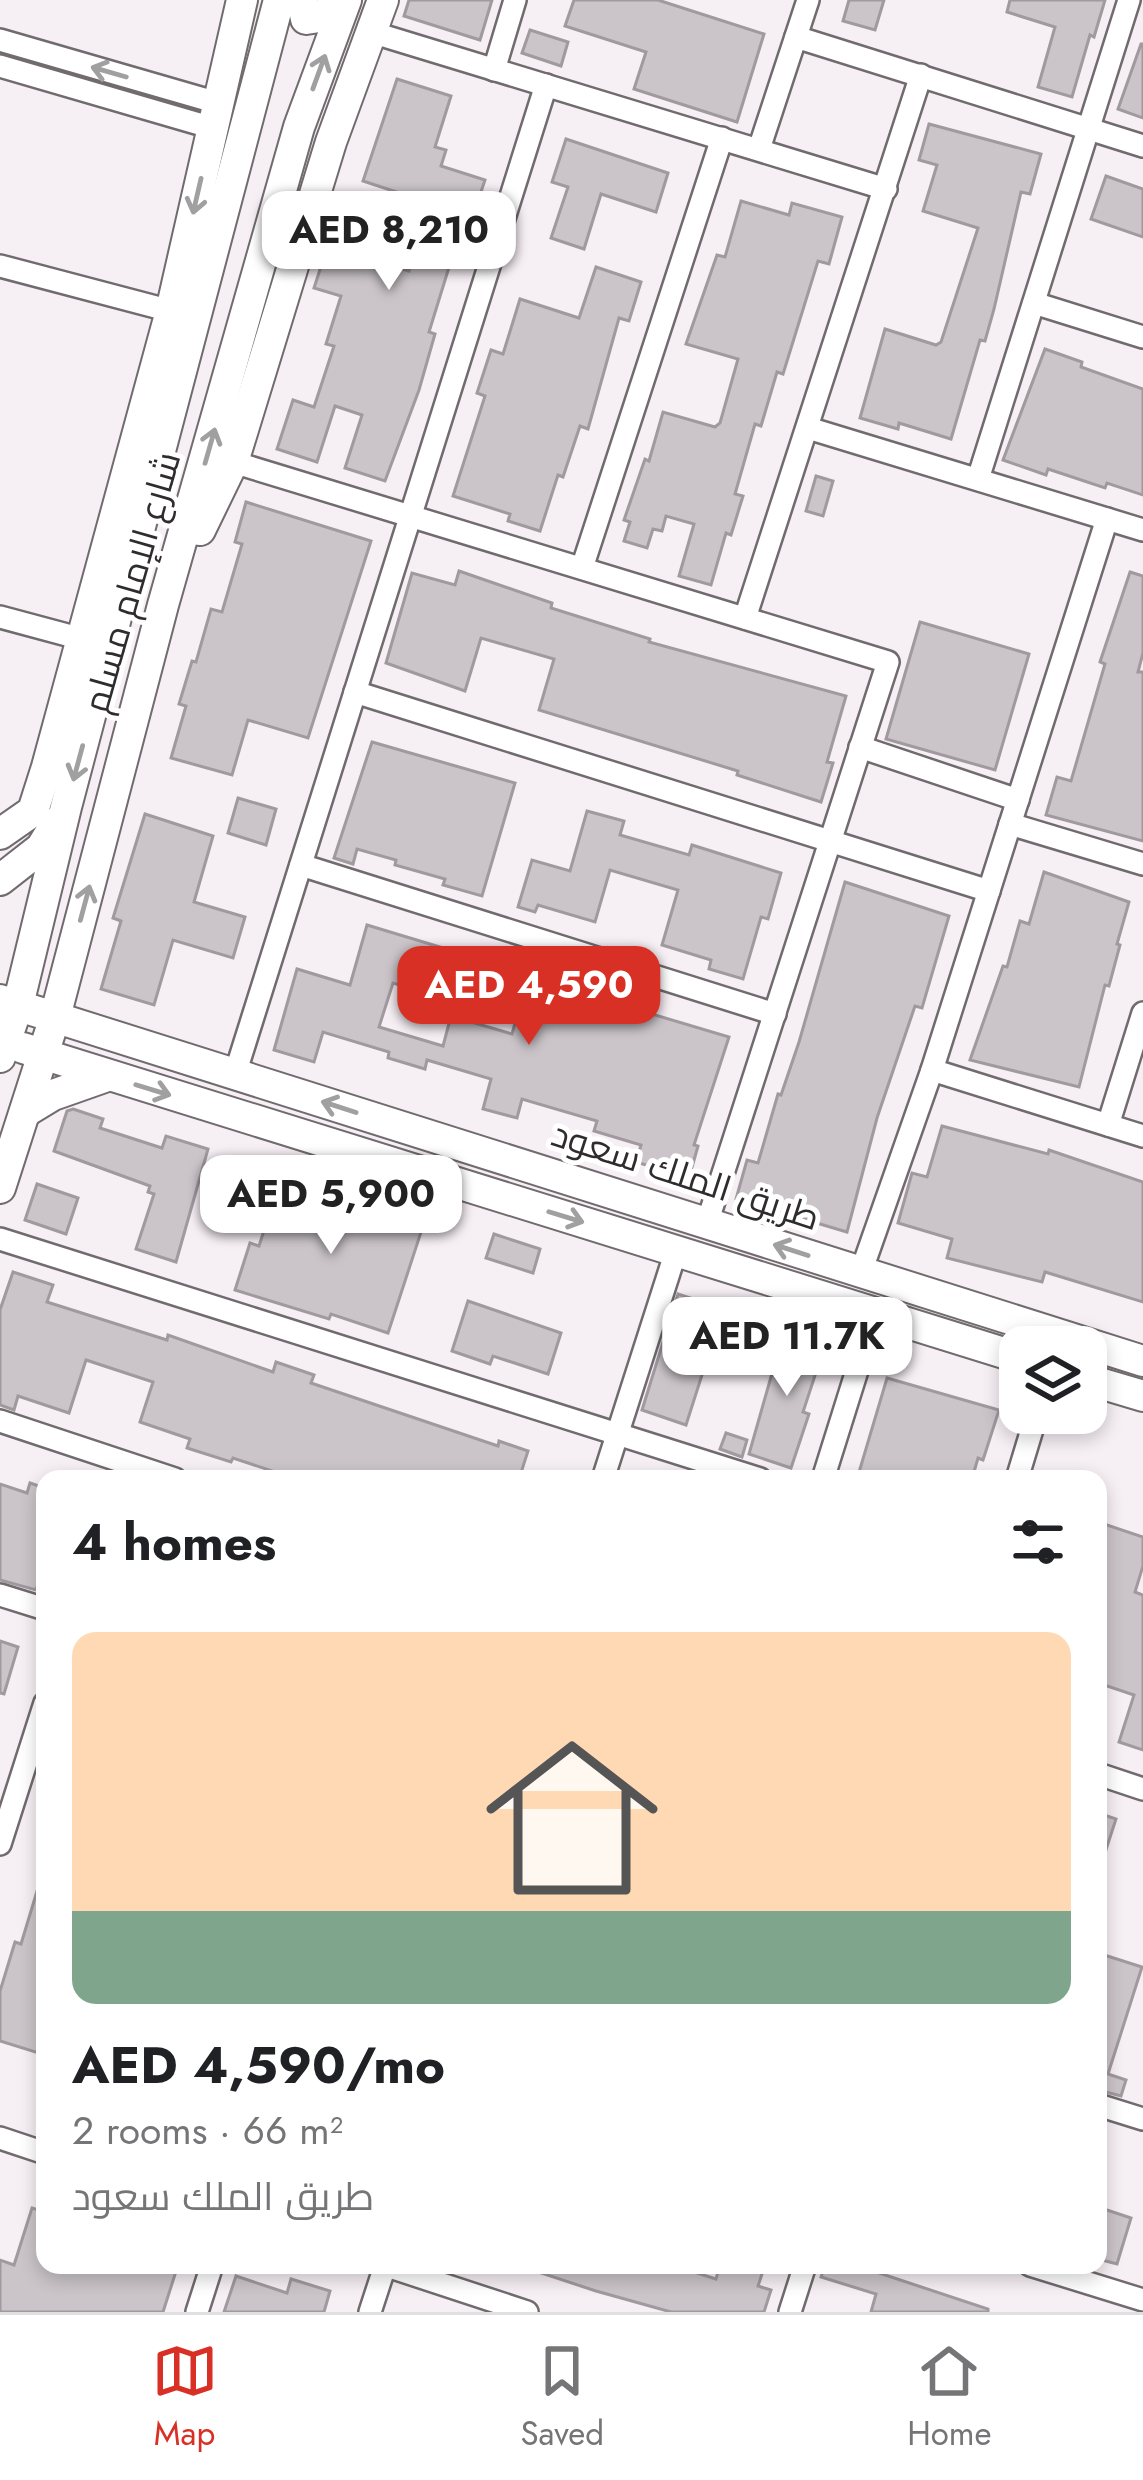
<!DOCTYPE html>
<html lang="en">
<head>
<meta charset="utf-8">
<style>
	:root { --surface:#fff; --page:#f2f2f2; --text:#202124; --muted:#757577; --line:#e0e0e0; --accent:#d93025 }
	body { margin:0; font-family:Jost,Cairo,sans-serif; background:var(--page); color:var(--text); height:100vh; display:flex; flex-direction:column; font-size:45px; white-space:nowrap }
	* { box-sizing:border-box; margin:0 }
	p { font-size:39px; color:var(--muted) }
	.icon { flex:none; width:66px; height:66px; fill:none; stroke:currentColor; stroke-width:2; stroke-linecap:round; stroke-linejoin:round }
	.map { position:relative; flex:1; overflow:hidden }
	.side { position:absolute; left:36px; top:1470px; width:1071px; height:804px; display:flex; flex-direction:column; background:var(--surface); border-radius:24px; box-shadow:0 6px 18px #0003 }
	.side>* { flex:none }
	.fabs { position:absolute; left:999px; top:1326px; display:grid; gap:24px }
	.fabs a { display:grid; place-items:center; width:108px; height:108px; border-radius:24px; background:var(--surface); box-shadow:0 6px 18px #0003; font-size:60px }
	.price { position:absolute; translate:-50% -102px; padding:0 27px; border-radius:24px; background:#fff; color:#222; font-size:39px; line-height:78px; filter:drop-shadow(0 3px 6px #0008) }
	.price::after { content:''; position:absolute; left:50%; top:72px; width:36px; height:27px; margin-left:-18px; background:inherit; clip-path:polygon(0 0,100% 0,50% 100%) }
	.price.active { background:var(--accent); color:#fff }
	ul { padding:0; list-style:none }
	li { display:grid; align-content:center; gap:24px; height:636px; padding:0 36px }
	li span { display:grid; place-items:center; height:372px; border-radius:24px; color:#555 }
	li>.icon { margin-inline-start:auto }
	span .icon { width:216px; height:216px; fill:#fffc; stroke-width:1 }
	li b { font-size:51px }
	h2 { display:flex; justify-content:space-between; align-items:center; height:144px; padding:0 36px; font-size:51px }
	.dock { display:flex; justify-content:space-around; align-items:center; height:168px; border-top:3px solid var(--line); background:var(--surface); font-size:33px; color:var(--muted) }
	.dock a { display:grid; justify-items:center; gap:6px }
	.dock .active { color:var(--accent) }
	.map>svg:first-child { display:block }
</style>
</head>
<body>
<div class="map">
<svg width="1143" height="2312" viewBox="0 0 1143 2312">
	<rect width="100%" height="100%" fill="#f6eff4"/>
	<g fill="#cbc5c9" stroke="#a0999e" stroke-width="3">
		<polygon points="409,0 492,0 480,40 404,16"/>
		<polygon points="574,0 658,0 764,34 737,122 634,89 646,52 565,26"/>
		<polygon points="849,0 884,0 875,30 843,21"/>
		<polygon points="1010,0 1105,0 1094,37 1090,35 1072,97 1038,87 1055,27 1007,12"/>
		<polygon points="530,30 568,42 561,66 522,53"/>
		<polygon points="1141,44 1143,44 1143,118 1118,109"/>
		<polygon points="397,79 451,96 435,147 446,150 441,166 485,180 456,266 450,264 429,332 435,334 419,390 385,481 345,468 362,415 335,406 317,462 277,449 293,400 314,407 334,346 326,344 341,296 314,288 328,245 409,271 430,203 363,181"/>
		<polygon points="929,124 1041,154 1030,194 1021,192 994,309 985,341 980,340 951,439 899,423 898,429 860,418 885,329 936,345 941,342 978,228 923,211 937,165 919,160"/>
		<polygon points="566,139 668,173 656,212 601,194 584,249 551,238 568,187 552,182"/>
		<polygon points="1106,176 1143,189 1143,237 1091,219"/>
		<polygon points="741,201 789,215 792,203 842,217 829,264 818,261 783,374 777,372 761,426 755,424 735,494 743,496 731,535 726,533 711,585 679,576 694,524 666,516 662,531 653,529 647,548 624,541 630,522 624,520 645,459 649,461 663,412 715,427 720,423 738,359 686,344 717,255 725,257"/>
		<polygon points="596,267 641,282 629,321 619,318 588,429 580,426 563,477 558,475 540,531 508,521 510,514 453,496 485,396 477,393 491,350 503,354 520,299 579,318"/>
		<polygon points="1045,349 1082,362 1081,367 1143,389 1143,495 1107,483 1105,488 1048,469 1046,475 1003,460"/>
		<polygon points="816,476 833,481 823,516 806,511"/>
		<polygon points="246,502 371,541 308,738 248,720 232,775 171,758 186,706 179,704 192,661 196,662 211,609 222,612 242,544 235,542"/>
		<polygon points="459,571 552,603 551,608 650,639 649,642 846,696 827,762 833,763 821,802 737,775 738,771 539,710 554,659 481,638 465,691 386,663 412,573 455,585"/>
		<polygon points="1130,572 1143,576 1143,653 1138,672 1143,672 1143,841 1046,815 1057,777 1071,781 1105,664 1100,662"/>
		<polygon points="920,622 1029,654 995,770 886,739"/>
		<polygon points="372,742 515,783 482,896 443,885 445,879 395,865 396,860 357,849 353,864 334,858"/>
		<polygon points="238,798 276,809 266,845 228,833"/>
		<polygon points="587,811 624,821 620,835 689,855 692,845 781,873 768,919 761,917 743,979 709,969 711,960 662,945 678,890 610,870 595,922 538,905 535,912 518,907 532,860 570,871"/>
		<polygon points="145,814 213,836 194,902 245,917 233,958 173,940 154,1005 101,989 121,921 113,918"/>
		<polygon points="1044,872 1129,902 1117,944 1120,945 1109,986 1105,985 1079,1087 970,1060 1003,966 1007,967 1020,921 1029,924"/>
		<polygon points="845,882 949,916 922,1008 915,1006 877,1118 847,1232 736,1199 747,1160 758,1163 778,1094 781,1095 799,1042"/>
		<polygon points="367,925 460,953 447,999 393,983 379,1027 443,1046 451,1016 512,1034 526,984 578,999 582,986 627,999 625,1006 729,1037 694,1145 698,1146 689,1178 636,1162 641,1145 594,1131 597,1121 522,1099 517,1118 483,1109 491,1079 427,1060 425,1069 388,1058 389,1052 323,1032 314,1062 274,1050 297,969 350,985"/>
		<polygon points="73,1109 103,1119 100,1128 162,1148 166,1136 208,1149 176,1262 136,1249 154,1194 148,1192 150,1186 54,1151 67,1111"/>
		<polygon points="942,1126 1048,1154 1049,1150 1143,1182 1143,1302 1045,1272 1042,1282 947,1258 952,1239 898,1223 912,1173 927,1177"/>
		<polygon points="37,1184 78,1198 66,1234 25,1220"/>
		<polygon points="279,1184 323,1198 327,1184 369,1198 366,1207 423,1226 388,1333 331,1314 329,1319 235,1290 250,1243 259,1246"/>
		<polygon points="494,1234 540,1249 533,1273 486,1258"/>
		<polygon points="13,1272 53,1285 47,1302 167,1340 168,1335 273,1372 276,1362 314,1375 311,1383 498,1446 499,1441 528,1451 519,1479 296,1479 233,1458 231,1462 187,1448 190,1439 140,1422 153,1382 86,1360 69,1413 18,1396 14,1410 0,1405 0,1310"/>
		<polygon points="678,1294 723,1309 686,1425 642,1410"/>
		<polygon points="468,1301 561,1333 548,1374 493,1356 490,1364 452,1351"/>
		<polygon points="785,1328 826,1342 803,1412 809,1414 791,1468 749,1454"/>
		<polygon points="887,1378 999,1410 983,1460 978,1458 972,1479 857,1479"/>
		<polygon points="726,1433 747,1440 742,1457 720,1449"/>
		<polygon points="30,1483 45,1488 45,1562 36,1590 0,1580 0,1484 27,1493"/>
		<polygon points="1098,1522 1143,1537 1143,1566 1135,1592 1143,1595 1143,1750 1119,1742 1134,1695 1098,1683"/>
		<polygon points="0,1641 18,1647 4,1694 0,1693"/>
		<polygon points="1098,1813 1116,1819 1101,1865 1098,1865"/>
		<polygon points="41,1878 45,1878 45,2055 0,2041 0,1991 15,1942 21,1944"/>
		<polygon points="1098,1953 1142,1967 1108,2074 1126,2080 1121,2096 1098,2090"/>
		<polygon points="1098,2207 1131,2218 1117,2264 1098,2259"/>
		<polygon points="32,2208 45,2212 45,2265 178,2265 163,2312 0,2312 0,2260 14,2265"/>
		<polygon points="526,2265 672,2265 716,2279 720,2265 765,2265 758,2286 771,2290 764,2312 671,2312 596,2291 526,2268"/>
		<polygon points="825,2265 871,2265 870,2270 988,2309 988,2312 871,2312 876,2294 821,2277"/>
		<polygon points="236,2276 287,2293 291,2279 330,2291 324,2312 224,2312"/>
	</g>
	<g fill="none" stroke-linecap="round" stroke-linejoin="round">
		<g stroke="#716b6f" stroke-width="26">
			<g id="street">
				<polyline points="371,32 886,189"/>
				<polyline points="796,37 1143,146"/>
				<polyline points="0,40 218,103"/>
				<polyline points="0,66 213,128"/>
				<polyline points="494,70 515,0"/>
				<polyline points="759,149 808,0"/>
				<polyline points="0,266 171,311"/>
				<polyline points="1034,303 1143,337"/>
				<polyline points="808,428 1143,530"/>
				<polyline points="233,462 888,662 707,1223"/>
				<polyline points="978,479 1129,0"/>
				<polyline points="582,568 722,138"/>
				<polyline points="0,617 82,639"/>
				<polyline points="745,618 921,75"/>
				<polyline points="355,692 989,891"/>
				<polyline points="860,747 1018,800"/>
				<polyline points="1010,824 1143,864"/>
				<polyline points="301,865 775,1014"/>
				<polyline points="932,1070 1143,1136"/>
				<polyline points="235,1074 546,85"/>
				<polyline points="1108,1125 1143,1013"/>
				<polyline points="0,1239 760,1479"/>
				<polyline points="861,1272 932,1070 1107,519"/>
				<polyline points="0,1421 175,1479"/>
				<polyline points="603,1479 676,1251"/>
				<polyline points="823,1479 875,1313"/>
				<polyline points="1017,1479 1037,1413"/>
				<polyline points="0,1595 45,1609"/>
				<polyline points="1098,1774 1143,1789"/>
				<polyline points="0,1844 45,1703"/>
				<polyline points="1098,2105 1143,2119"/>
				<polyline points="0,2138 45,2153"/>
				<polyline points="384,2265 527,2312"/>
				<polyline points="1030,2265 1143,2300"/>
				<polyline points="197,2312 212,2265"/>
				<polyline points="370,2312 385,2266"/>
				<polyline points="790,2312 805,2265"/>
			</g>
		</g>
		<g stroke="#716b6f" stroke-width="34">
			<g id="secondary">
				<polyline points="302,0 306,19 326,16 335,0"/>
				<polyline points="200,530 233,462 331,142 383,0"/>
				<polyline points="0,834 33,811 47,767 171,311 242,0"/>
				<polyline points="0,880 41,848 57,822"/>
				<polyline points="0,1000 1143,1361"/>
				<polyline points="23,1048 1020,1358"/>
				<polyline points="0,1057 18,1005 66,807 279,0"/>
				<polyline points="25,1112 53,1095 107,1076"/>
				<polyline points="0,1188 55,1017 163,605 299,127 346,0"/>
				<polyline points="1086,1379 1143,1396"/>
			</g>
		</g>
		<use href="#street" stroke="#fff" stroke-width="21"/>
		<use href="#secondary" stroke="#fff" stroke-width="30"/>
	</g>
	<defs><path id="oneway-shaft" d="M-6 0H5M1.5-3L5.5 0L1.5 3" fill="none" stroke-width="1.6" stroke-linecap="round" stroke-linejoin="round" transform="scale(3)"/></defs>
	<g stroke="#a1a0a1">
		<use href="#oneway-shaft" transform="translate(109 72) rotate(-164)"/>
		<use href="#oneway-shaft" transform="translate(319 72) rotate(-70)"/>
		<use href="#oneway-shaft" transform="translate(197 196) rotate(103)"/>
		<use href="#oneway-shaft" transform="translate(210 446) rotate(-74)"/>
		<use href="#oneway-shaft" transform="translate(78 763) rotate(105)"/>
		<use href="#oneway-shaft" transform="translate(85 903) rotate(-75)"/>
		<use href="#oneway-shaft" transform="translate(153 1090) rotate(17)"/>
		<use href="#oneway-shaft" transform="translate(339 1107) rotate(-162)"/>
		<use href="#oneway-shaft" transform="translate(566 1217) rotate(17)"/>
		<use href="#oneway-shaft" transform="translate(791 1250) rotate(-162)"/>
	</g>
	<g text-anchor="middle" stroke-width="10" stroke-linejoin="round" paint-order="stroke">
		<g font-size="36" fill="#2f2c2e" stroke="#fff">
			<text transform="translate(131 582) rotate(-74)" y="13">شارع الإمام مسلم</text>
			<text transform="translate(686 1175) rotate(18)" y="13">طريق الملك سعود</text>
		</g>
	</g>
</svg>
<div class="fabs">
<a><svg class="icon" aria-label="layers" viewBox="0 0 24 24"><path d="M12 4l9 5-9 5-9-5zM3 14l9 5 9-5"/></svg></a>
</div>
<b class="price" style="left:389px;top:293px">AED 8,210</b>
<b class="price active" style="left:529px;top:1048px">AED 4,590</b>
<b class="price" style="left:331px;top:1257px">AED 5,900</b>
<b class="price" style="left:787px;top:1399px">AED 11.7K</b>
<section class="side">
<h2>4 homes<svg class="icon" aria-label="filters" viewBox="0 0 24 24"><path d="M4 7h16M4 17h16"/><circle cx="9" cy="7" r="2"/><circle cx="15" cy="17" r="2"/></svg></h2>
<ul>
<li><span style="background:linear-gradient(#ffd9b3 75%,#7fa58c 0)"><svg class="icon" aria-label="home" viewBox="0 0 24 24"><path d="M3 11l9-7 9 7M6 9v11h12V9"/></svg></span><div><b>AED 4,590/mo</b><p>2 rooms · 66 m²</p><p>طريق الملك سعود</p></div></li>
</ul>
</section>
</div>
<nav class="dock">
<a class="active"><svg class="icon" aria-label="map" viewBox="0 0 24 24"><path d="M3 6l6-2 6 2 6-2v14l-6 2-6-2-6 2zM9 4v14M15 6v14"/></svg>Map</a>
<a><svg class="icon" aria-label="saved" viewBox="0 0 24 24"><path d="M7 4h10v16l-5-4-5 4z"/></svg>Saved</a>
<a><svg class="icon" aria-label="home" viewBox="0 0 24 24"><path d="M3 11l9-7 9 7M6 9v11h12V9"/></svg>Home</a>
</nav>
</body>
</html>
